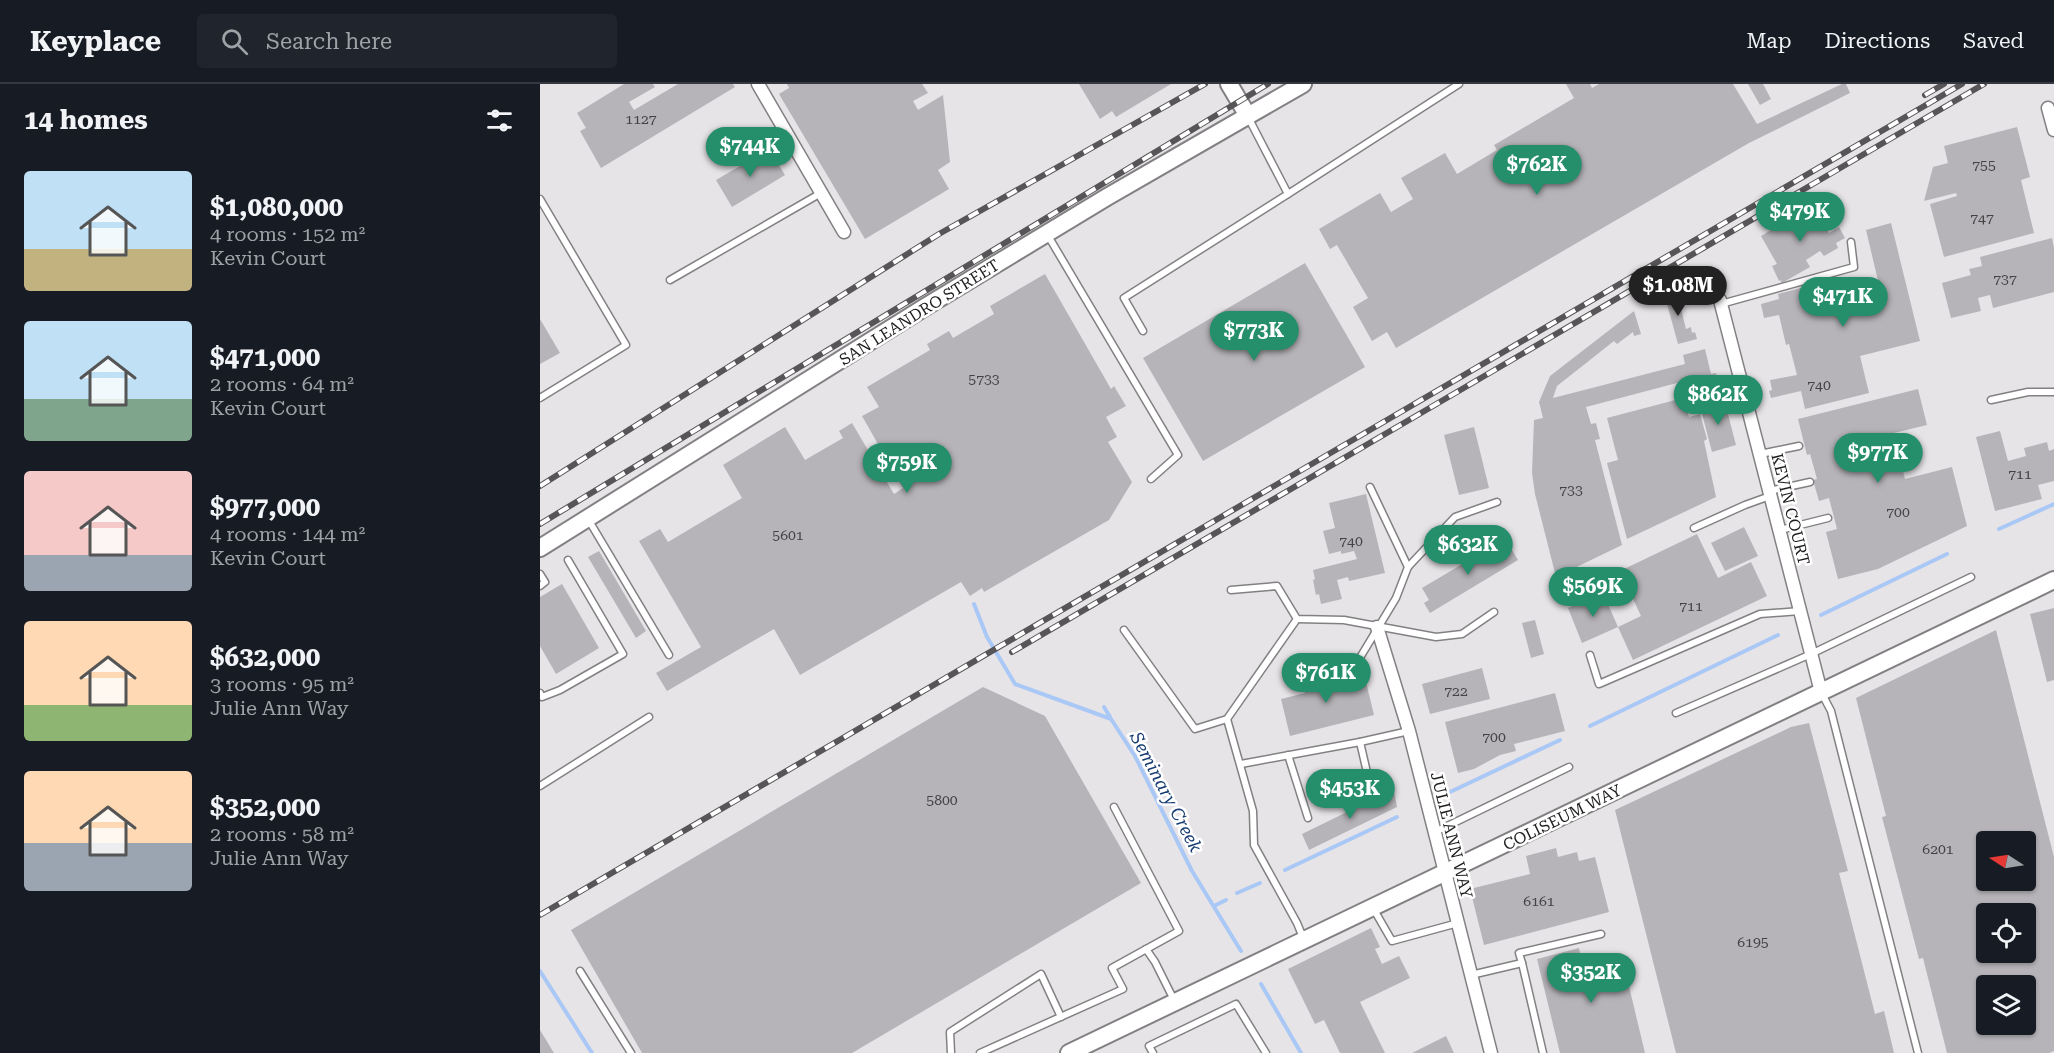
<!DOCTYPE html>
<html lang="en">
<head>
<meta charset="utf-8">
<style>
	:root { --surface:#171b24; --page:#20242c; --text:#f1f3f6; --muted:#9ea1a6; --line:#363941; --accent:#258e6b }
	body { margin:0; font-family:"Roboto Serif",serif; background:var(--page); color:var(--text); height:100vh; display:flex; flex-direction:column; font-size:22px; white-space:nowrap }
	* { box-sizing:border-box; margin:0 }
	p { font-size:20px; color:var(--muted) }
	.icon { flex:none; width:33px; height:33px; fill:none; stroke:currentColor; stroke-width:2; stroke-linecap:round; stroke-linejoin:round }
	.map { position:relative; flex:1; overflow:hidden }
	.details { display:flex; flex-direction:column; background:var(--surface); width:540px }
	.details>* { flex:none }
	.needle { width:39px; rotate:282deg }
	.fabs { position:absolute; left:1436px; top:747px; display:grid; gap:12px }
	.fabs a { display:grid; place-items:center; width:60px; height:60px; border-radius:6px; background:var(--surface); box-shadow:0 2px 4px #0004; font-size:30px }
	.price { position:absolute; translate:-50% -51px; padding:0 14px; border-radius:21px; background:var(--accent); color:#fff; font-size:20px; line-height:39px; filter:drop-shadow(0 2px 3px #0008) }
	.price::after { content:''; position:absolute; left:50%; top:36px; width:18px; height:14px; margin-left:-9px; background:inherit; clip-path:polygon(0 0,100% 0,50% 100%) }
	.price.active { background:#222; color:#fff }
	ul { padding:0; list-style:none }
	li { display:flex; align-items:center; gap:18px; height:150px; padding:0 24px }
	li span { display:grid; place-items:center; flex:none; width:168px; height:120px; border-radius:6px; color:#555 }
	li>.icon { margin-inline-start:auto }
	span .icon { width:72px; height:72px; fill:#fffc; stroke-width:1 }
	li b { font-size:26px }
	h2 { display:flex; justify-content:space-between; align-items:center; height:72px; padding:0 24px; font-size:26px }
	header { display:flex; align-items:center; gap:36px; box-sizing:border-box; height:84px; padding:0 30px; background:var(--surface); border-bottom:2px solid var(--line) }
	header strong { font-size:28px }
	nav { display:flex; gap:33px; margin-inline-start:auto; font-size:21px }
	.search { width:420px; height:54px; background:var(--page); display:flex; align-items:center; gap:15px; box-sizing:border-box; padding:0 21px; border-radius:6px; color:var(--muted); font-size:22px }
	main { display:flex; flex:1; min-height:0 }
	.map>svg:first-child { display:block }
</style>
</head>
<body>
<header>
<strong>Keyplace</strong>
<div class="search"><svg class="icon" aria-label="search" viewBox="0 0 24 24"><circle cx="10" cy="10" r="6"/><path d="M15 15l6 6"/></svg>Search here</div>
<nav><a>Map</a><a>Directions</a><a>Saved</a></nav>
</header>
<main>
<section class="details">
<h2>14 homes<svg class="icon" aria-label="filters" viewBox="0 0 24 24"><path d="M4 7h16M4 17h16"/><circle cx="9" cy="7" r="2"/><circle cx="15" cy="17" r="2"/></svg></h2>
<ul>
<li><span style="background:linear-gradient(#bfe0f5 65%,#c2b280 0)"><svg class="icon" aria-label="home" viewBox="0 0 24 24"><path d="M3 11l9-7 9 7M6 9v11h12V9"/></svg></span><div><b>$1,080,000</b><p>4 rooms · 152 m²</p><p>Kevin Court</p></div></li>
<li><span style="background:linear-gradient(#bfe0f5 65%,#7fa58c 0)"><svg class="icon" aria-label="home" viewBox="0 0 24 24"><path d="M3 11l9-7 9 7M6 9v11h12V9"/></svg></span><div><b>$471,000</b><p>2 rooms · 64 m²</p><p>Kevin Court</p></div></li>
<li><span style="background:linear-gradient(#f6c9c9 70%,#9aa5b1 0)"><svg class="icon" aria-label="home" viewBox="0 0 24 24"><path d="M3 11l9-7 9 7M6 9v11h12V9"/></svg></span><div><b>$977,000</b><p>4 rooms · 144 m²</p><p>Kevin Court</p></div></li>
<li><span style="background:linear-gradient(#ffd9b3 70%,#8fb573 0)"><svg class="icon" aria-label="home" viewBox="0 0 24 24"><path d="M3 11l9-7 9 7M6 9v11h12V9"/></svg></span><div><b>$632,000</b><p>3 rooms · 95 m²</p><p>Julie Ann Way</p></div></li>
<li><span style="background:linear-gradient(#ffd9b3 60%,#9aa5b1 0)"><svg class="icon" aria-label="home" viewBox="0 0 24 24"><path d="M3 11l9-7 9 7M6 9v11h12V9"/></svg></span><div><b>$352,000</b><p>2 rooms · 58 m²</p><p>Julie Ann Way</p></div></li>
</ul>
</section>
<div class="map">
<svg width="1514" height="969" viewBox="0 0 1514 969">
	<rect width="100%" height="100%" fill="#e7e4e8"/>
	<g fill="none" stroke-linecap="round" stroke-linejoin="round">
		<g stroke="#aac8f5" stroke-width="4">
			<polyline points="1459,445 1514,420"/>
			<polyline points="434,520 447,553 475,600 571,635 595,672 652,787 701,867"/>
			<polyline points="1281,531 1407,470"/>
			<polyline points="564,623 570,633"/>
			<polyline points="1050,642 1238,551"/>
			<polyline points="910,708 1020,656"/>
			<polyline points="745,786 857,733"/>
			<polyline points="697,809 720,799"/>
			<polyline points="674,822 686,816"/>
			<polyline points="0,887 52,969"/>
			<polyline points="721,900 761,969"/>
		</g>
	</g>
	<g fill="#b6b4b8" fill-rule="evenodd">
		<polygon points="84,0 113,0 115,3 89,18 94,26 138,0 193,0 195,3 61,84 40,47 46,44 37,29"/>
		<polygon points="247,0 382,0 388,9 373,17 378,26 403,11 410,78 398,86 409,105 325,155 239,10 249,4"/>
		<polygon points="539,0 631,0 576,33 572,27 560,35"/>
		<polygon points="1026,0 1050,0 1052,4 1059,0 1193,0 1217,40 1302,0 1306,0 1310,9 1209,59 856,264 847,248 832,257 813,223 828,214 797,161 790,165 779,145 840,109 851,128 873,115 861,94 905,69 917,90 957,66 954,61 1034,14"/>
		<polygon points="1208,0 1223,0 1231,15 1220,21"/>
		<polygon points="1477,43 1490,93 1481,96 1494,149 1404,173 1390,120 1417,112 1416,109 1384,117 1393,83 1408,79 1404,62"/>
		<polygon points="229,65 245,91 192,123 176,96"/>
		<polygon points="1273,121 1289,149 1299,143 1305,154 1296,159 1298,164 1284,172 1280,167 1266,176 1270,183 1242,199 1240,196 1239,197 1232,182 1237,180 1221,152"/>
		<polygon points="1351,139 1380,257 1320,272 1329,309 1265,325 1261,307 1231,314 1229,307 1232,306 1230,296 1257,291 1249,260 1246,261 1239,231 1224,234 1221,220 1239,215 1238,210 1272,201 1271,197 1291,192 1297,216 1299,215 1298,208 1317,203 1319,210 1340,205 1326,146"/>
		<polygon points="1512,154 1514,164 1514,208 1453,224 1450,211 1438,214 1441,227 1411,234 1402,199 1431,191 1429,185 1442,182 1440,173"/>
		<polygon points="765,179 825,283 663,377 603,274"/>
		<polygon points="505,190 571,305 574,302 586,322 566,333 577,353 568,358 592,398 569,436 444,508 442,504 430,512 421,498 260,591 234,545 127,607 116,589 161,563 99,457 120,445 128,458 202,414 183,381 245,343 265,376 303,354 299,347 312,339 354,410 363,404 322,332 339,323 327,303 390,266 387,260 409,247 413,254 454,230 450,222"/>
		<polygon points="1138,200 1141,206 1137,209 1146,245 1151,243 1152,249 1155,248 1157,255 1138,260 1124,209"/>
		<polygon points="1094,227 1101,250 1094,252 1093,248 1077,260 1074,257 1017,302 1013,314 1145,280 1143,271 1165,265 1171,290 1176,289 1179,299 1155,306 1152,295 1046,323 1051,340 1056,339 1060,355 1055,356 1082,461 1016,493 995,410 992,389 994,336 1003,334 999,318 1010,292"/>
		<polygon points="0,235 20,269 0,280"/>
		<polygon points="1378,305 1387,341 1354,349 1365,395 1412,383 1427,442 1338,485 1298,495 1286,448 1297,445 1289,414 1279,417 1273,396 1277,395 1270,370 1267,371 1258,335"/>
		<polygon points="1143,314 1149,333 1160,330 1167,355 1164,357 1176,413 1087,455 1067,379 1078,376 1067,334"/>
		<polygon points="1184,315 1196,361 1172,368 1160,322"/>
		<polygon points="934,343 949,404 919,411 904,351"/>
		<polygon points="1460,347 1468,377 1486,372 1484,364 1507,358 1509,367 1514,365 1514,397 1498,401 1502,415 1455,427 1436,353"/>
		<polygon points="826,410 845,489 809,497 808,493 797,496 802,515 781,520 779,510 776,511 773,496 775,495 773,486 817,475 814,467 801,470 801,467 789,470 783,447 795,444 789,419"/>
		<polygon points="1204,443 1218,472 1185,487 1171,459"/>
		<polygon points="1157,450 1178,494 1211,478 1227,512 1093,576 1078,543 1101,532 1080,487"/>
		<polygon points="956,460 959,466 969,461 978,476 890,529 884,519 889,516 882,504"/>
		<polygon points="59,467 106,547 96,554 48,473"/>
		<polygon points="22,500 59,564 16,590 0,562 0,513"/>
		<polygon points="1063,509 1078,543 1042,559 1028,524"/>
		<polygon points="1514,524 1514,596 1507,598 1490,530"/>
		<polygon points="995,536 1004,570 991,574 982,539"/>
		<path d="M1456 546 1514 773V967L1509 969H1407L1383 874 1379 875 1342 733 1346 732 1316 614ZM1446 758H1485V796H1446ZM1446 830H1485V868H1446ZM1446 902H1485V940H1446Z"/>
		<polygon points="942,584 950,615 890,630 882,600"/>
		<polygon points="785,588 789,603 825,594 834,631 750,652 741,615 765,609 761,594"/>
		<polygon points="443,603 505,632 601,799 312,969 102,969 31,846"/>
		<polygon points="1015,609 1025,647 974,660 976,667 960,671 934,685 918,689 905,638"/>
		<polygon points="1269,639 1308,787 1299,789 1335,930 1344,927 1354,969 1136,969 1075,726 1251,643"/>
		<polygon points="850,707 851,710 854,707 857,723 769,766 762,750"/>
		<polygon points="1016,764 1018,773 1037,768 1039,777 1055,773 1069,828 944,861 930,805 990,790 986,772"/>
		<polygon points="831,844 840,863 835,865 842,880 859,872 870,894 820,918 845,969 800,969 784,936 775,940 748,885"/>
		<polygon points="1039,864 1042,879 1081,869 1105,969 1020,969 997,875"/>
		<polygon points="0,946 14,969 0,969"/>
		<polygon points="906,952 914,969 872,969"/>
	</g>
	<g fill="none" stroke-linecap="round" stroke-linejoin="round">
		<g stroke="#838083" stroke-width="9">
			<g id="lane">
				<polyline points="708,33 748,110 919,0"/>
				<polyline points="0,115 86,261 0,314"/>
				<polyline points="507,150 638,371 611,395"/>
				<polyline points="130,196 281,109"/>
				<polyline points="1181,220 1314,183 1311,158"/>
				<polyline points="603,247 584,214 748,110"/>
				<polyline points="1451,316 1488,308 1514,308"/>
				<polyline points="1220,370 1259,362"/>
				<polyline points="1229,407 1270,398"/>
				<polyline points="48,435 129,571"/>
				<polyline points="1154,444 1205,421 1230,412"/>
				<polyline points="1240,446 1288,434"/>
				<polyline points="868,483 915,433 957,418"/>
				<polyline points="0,490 5,498 0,502"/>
				<polyline points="691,506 737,502 757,535 804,536 896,553 922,550 954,528"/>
				<polyline points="584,546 655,645 687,635 713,727 714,761 757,839 764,856"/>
				<polyline points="1050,571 1059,600 1220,530 1260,527"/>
				<polyline points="795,594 821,572 856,514 868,483 830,403"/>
				<polyline points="1281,608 1291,627 1378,969"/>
				<polyline points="0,609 2,613 20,606 83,570 28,476"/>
				<polyline points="1136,629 1271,570 1431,493"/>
				<polyline points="687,635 757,535"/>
				<polyline points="748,671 768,734"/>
				<polyline points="701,680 820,658"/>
				<polyline points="0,702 109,633"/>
				<polyline points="832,710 820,658 869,647"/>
				<polyline points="895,748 1029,683"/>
				<polyline points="833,824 852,857 918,839"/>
				<polyline points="606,865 615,878 635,918"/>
				<polyline points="982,879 1003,969"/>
				<polyline points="40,887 91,969"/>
				<polyline points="931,891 982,879 979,869 1061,850"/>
				<polyline points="411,969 410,948 501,890 521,933"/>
				<polyline points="440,969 583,905 572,884 639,847 574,723"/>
				<polyline points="613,969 609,962 696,920 726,969"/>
			</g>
		</g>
		<g stroke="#838083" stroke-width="15">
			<g id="street">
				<polyline points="218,0 304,148"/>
				<polyline points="1508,24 1514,46"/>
				<polyline points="1180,216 1281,608"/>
				<polyline points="837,543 869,647 951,969"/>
			</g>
		</g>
		<g stroke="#838083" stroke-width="20">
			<g id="secondary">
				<polyline points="689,0 708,32"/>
				<polyline points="0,464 385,223 567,113 763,0"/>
				<polyline points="529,969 1514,496"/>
			</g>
		</g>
		<use href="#lane" stroke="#fff" stroke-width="6"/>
		<use href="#street" stroke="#fff" stroke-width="12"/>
		<use href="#secondary" stroke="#fff" stroke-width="16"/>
		<g stroke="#575557" stroke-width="6">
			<g id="rail">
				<polyline points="1385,11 1404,0"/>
				<polyline points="0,402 399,150 665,0"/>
				<polyline points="0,440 728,0"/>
				<polyline points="472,568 1444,0"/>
				<polyline points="0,831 1422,0"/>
			</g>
		</g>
		<use href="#rail" stroke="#fff" stroke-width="4" stroke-dasharray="11" stroke-linecap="butt"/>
	</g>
	<g text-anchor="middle" stroke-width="5" stroke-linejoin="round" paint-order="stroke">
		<g font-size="14" fill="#444344">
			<text x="101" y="40">1127</text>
			<text x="1444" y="86">755</text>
			<text x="1442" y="139">747</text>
			<text x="1465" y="200">737</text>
			<text x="444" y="300">5733</text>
			<text x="1279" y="306">740</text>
			<text x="1480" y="395">711</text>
			<text x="1031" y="411">733</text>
			<text x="1358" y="433">700</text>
			<text x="248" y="456">5601</text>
			<text x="811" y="462">740</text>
			<text x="1151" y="527">711</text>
			<text x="916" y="612">722</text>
			<text x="954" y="658">700</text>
			<text x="402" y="721">5800</text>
			<text x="1398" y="770">6201</text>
			<text x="999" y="822">6161</text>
			<text x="1213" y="863">6195</text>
		</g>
		<g font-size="16" fill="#1e1d1e" stroke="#fff">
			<text transform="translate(379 228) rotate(-32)" y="6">SAN LEANDRO STREET</text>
			<text transform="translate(1251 425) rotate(76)" y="6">KEVIN COURT</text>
			<text transform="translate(1022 733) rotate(-26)" y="6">COLISEUM WAY</text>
			<text transform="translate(912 751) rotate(76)" y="6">JULIE ANN WAY</text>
		</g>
		<g font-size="18" font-style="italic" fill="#173d72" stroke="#fff">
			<text transform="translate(626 708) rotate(62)" y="6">Seminary Creek</text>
		</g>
	</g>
</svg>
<div class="fabs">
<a><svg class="needle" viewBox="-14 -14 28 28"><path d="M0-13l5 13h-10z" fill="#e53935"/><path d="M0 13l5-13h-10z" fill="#9ea1a6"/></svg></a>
<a><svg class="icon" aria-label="locate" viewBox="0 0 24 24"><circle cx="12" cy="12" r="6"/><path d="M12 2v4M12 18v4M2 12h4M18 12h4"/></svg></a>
<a><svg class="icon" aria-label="layers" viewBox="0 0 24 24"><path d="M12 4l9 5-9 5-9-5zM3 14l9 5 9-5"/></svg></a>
</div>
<b class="price" style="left:210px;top:94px">$744K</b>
<b class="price" style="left:997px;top:112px">$762K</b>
<b class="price" style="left:1260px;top:159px">$479K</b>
<b class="price active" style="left:1138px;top:233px">$1.08M</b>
<b class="price" style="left:1303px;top:244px">$471K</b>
<b class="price" style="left:714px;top:278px">$773K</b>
<b class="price" style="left:1178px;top:342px">$862K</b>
<b class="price" style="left:1338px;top:400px">$977K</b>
<b class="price" style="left:367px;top:410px">$759K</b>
<b class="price" style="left:928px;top:492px">$632K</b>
<b class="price" style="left:1053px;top:534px">$569K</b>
<b class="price" style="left:786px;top:620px">$761K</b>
<b class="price" style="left:810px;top:736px">$453K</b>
<b class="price" style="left:1051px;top:920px">$352K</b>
</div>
</main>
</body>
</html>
